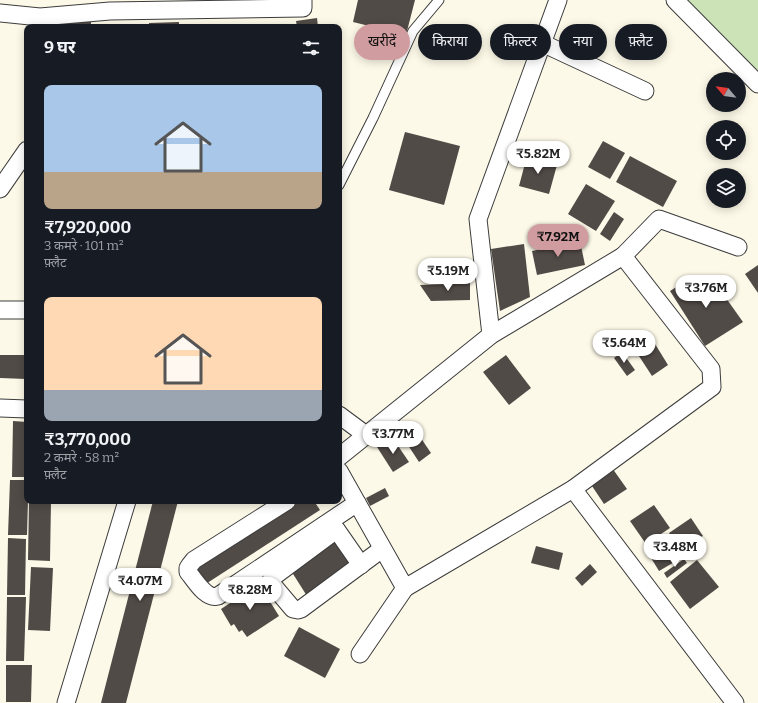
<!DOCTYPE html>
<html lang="hi">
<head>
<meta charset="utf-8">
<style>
	:root { --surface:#171b24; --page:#242831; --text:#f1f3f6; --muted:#9ea1a6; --accent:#d19c9f }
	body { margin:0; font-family:Bitter,"Noto Sans Devanagari",serif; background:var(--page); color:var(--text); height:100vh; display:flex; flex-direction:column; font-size:15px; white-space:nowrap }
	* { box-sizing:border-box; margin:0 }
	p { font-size:13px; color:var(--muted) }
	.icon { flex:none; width:22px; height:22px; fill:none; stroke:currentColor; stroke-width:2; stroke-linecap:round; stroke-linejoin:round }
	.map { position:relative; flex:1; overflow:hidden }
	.panel { position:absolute; left:24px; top:24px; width:318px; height:480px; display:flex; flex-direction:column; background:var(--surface); border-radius:8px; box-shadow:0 2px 10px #0003 }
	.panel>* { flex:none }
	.top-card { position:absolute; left:354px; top:24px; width:344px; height:36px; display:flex; gap:8px }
	.needle { width:26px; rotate:299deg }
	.buttons { position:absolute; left:706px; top:72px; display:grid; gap:8px }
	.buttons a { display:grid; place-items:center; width:40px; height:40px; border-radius:50%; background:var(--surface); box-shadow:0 2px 10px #0003; font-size:20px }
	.price { position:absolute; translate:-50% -34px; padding:0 9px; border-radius:14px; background:#fff; color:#222; font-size:13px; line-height:26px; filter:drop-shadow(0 1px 2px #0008) }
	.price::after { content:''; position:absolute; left:50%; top:24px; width:12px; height:9px; margin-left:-6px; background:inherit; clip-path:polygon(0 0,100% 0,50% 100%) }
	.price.active { background:var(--accent); color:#111 }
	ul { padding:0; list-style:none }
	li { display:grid; align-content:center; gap:8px; height:212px; padding:0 20px }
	li span { display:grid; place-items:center; height:124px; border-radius:8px; color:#555 }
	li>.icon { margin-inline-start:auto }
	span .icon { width:72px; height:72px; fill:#fffc; stroke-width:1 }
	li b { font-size:17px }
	h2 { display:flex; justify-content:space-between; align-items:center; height:48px; padding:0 20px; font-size:17px }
	.chip { padding:0 14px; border-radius:18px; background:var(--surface); box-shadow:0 2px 10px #0003; font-size:14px; line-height:36px }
	.chip.active { background:var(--accent); color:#111 }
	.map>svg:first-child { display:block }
</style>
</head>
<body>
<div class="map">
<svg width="758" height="703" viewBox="0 0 758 703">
	<rect width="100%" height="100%" fill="#fdf9e8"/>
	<polygon fill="#cce2b7" points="677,0 758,0 758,74"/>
	<g fill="#514b47">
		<polygon points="358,0 415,0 406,35 353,22"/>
		<polygon points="317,18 318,27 297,27 296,21"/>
		<rect x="69" y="22" width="22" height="5"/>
		<polygon points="179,22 179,27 149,27 149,23"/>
		<polygon points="405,132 460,146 444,205 389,190"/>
		<polygon points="603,141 625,153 610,179 588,167"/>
		<polygon points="527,156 557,165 549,194 519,186"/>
		<polygon points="630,156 677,181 663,207 616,182"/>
		<polygon points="586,184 615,201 596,231 568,214"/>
		<polygon points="614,212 624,219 610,241 600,234"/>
		<polygon points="580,241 585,265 537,275 532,251"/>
		<polygon points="524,244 530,297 500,311 491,249"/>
		<polygon points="758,265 758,293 745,274"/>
		<polygon points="695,275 721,291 743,322 705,346 670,291"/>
		<polygon points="470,283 470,300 431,301 420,285"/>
		<polygon points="652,339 668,365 652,376 635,350"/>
		<polygon points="622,352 635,370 627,376 614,358"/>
		<polygon points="0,355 27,355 26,379 0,378"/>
		<polygon points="506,355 531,388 509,405 483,372"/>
		<polygon points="13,421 27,422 27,477 12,477"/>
		<polygon points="412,425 431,453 419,462 400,433"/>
		<polygon points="392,437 409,462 393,472 377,447"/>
		<polygon points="610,465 627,489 604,504 588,480"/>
		<polygon points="10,480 27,480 27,501 28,501 27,535 8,535"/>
		<polygon points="385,488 389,496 370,506 366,498"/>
		<polygon points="29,501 51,501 50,561 28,560"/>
		<polygon points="153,501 178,501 126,703 101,703"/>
		<polygon points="295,501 314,501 320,510 201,587 190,569"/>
		<polygon points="654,505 670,528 646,544 630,521"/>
		<polygon points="691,518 703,536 681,551 669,533"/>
		<polygon points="333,537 352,566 307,596 288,566"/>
		<polygon points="8,538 26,539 25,595 7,595"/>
		<polygon points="666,542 678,560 659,571 648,553"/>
		<polygon points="536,546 563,553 559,570 531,563"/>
		<polygon points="684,559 687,563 667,578 664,573"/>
		<polygon points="697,560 719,587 690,609 670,582"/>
		<polygon points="590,564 597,572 582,586 575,578"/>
		<polygon points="31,567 53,568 50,631 28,630"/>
		<polygon points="259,584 279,616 247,637 242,630 239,632 234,624 231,626 221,609"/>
		<polygon points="7,597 26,597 24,661 6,661"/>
		<polygon points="299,627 340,649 325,678 284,656"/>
		<polygon points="6,665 32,665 31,702 6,702"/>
	</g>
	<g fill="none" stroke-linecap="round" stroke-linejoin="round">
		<g stroke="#3c3c3c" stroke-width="11">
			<polyline id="service" points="339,185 373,118 413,31 439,0"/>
		</g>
		<g stroke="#3c3c3c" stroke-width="19">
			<g id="minor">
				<polyline points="675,0 758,84"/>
				<polyline points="0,13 40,17 110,11 303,8 303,0"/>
				<polyline points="542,43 645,91"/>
				<polyline points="0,189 27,150"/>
				<polyline points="623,256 659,219 738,247"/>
				<polyline points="0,310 27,310"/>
				<polyline points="491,335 478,219 558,0"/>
				<polyline points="0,408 27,409"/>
				<polyline points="339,415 366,435"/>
				<polyline points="339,457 491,335 623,256 711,369 712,387 573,489 405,588 339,471"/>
				<polyline points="573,489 735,703"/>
				<path d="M287 501 194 560 190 565 188 568V572C195 580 206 600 218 596L357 503"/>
				<polyline points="336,529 361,565"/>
				<polyline points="335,531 273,577 271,580 271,583 293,609 298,610 301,609 382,549"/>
				<polyline points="360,654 405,588"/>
				<polyline points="66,703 127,501"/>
			</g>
		</g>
		<use href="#service" stroke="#fff" stroke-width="9"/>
		<use href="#minor" stroke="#fff" stroke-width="17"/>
	</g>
</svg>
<div class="buttons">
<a><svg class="needle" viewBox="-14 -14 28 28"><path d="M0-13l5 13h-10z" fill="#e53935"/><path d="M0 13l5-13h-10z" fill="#9ea1a6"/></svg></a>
<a><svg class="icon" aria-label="locate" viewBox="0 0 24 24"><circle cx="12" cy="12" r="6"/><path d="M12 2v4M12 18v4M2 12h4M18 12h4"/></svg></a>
<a><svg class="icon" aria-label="layers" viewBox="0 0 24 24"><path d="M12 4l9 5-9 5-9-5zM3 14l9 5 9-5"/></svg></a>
</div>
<b class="price" style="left:538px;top:175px">₹5.82M</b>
<b class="price active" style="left:558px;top:258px">₹7.92M</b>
<b class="price" style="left:448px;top:292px">₹5.19M</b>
<b class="price" style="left:706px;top:309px">₹3.76M</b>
<b class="price" style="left:624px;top:364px">₹5.64M</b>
<b class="price" style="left:393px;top:455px">₹3.77M</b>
<b class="price" style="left:675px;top:568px">₹3.48M</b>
<b class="price" style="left:140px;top:602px">₹4.07M</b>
<b class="price" style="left:250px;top:611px">₹8.28M</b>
<div class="top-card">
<a class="chip active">खरीदें</a>
<a class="chip">किराया</a>
<a class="chip">फ़िल्टर</a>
<a class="chip">नया</a>
<a class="chip">फ़्लैट</a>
</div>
<section class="panel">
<h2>9 घर<svg class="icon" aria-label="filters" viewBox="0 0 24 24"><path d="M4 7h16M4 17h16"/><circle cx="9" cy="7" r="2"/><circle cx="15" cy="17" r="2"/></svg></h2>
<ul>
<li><span style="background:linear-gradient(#a9c7e8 70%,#b9a48a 0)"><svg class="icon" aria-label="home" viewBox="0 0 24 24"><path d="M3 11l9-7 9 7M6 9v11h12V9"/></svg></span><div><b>₹7,920,000</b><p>3 कमरे · 101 m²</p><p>फ़्लैट</p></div></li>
<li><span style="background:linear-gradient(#ffd9b3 75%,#9aa5b1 0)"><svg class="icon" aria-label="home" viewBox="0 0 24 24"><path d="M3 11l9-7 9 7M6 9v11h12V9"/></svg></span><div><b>₹3,770,000</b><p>2 कमरे · 58 m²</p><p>फ़्लैट</p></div></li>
</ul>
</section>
</div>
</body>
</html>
